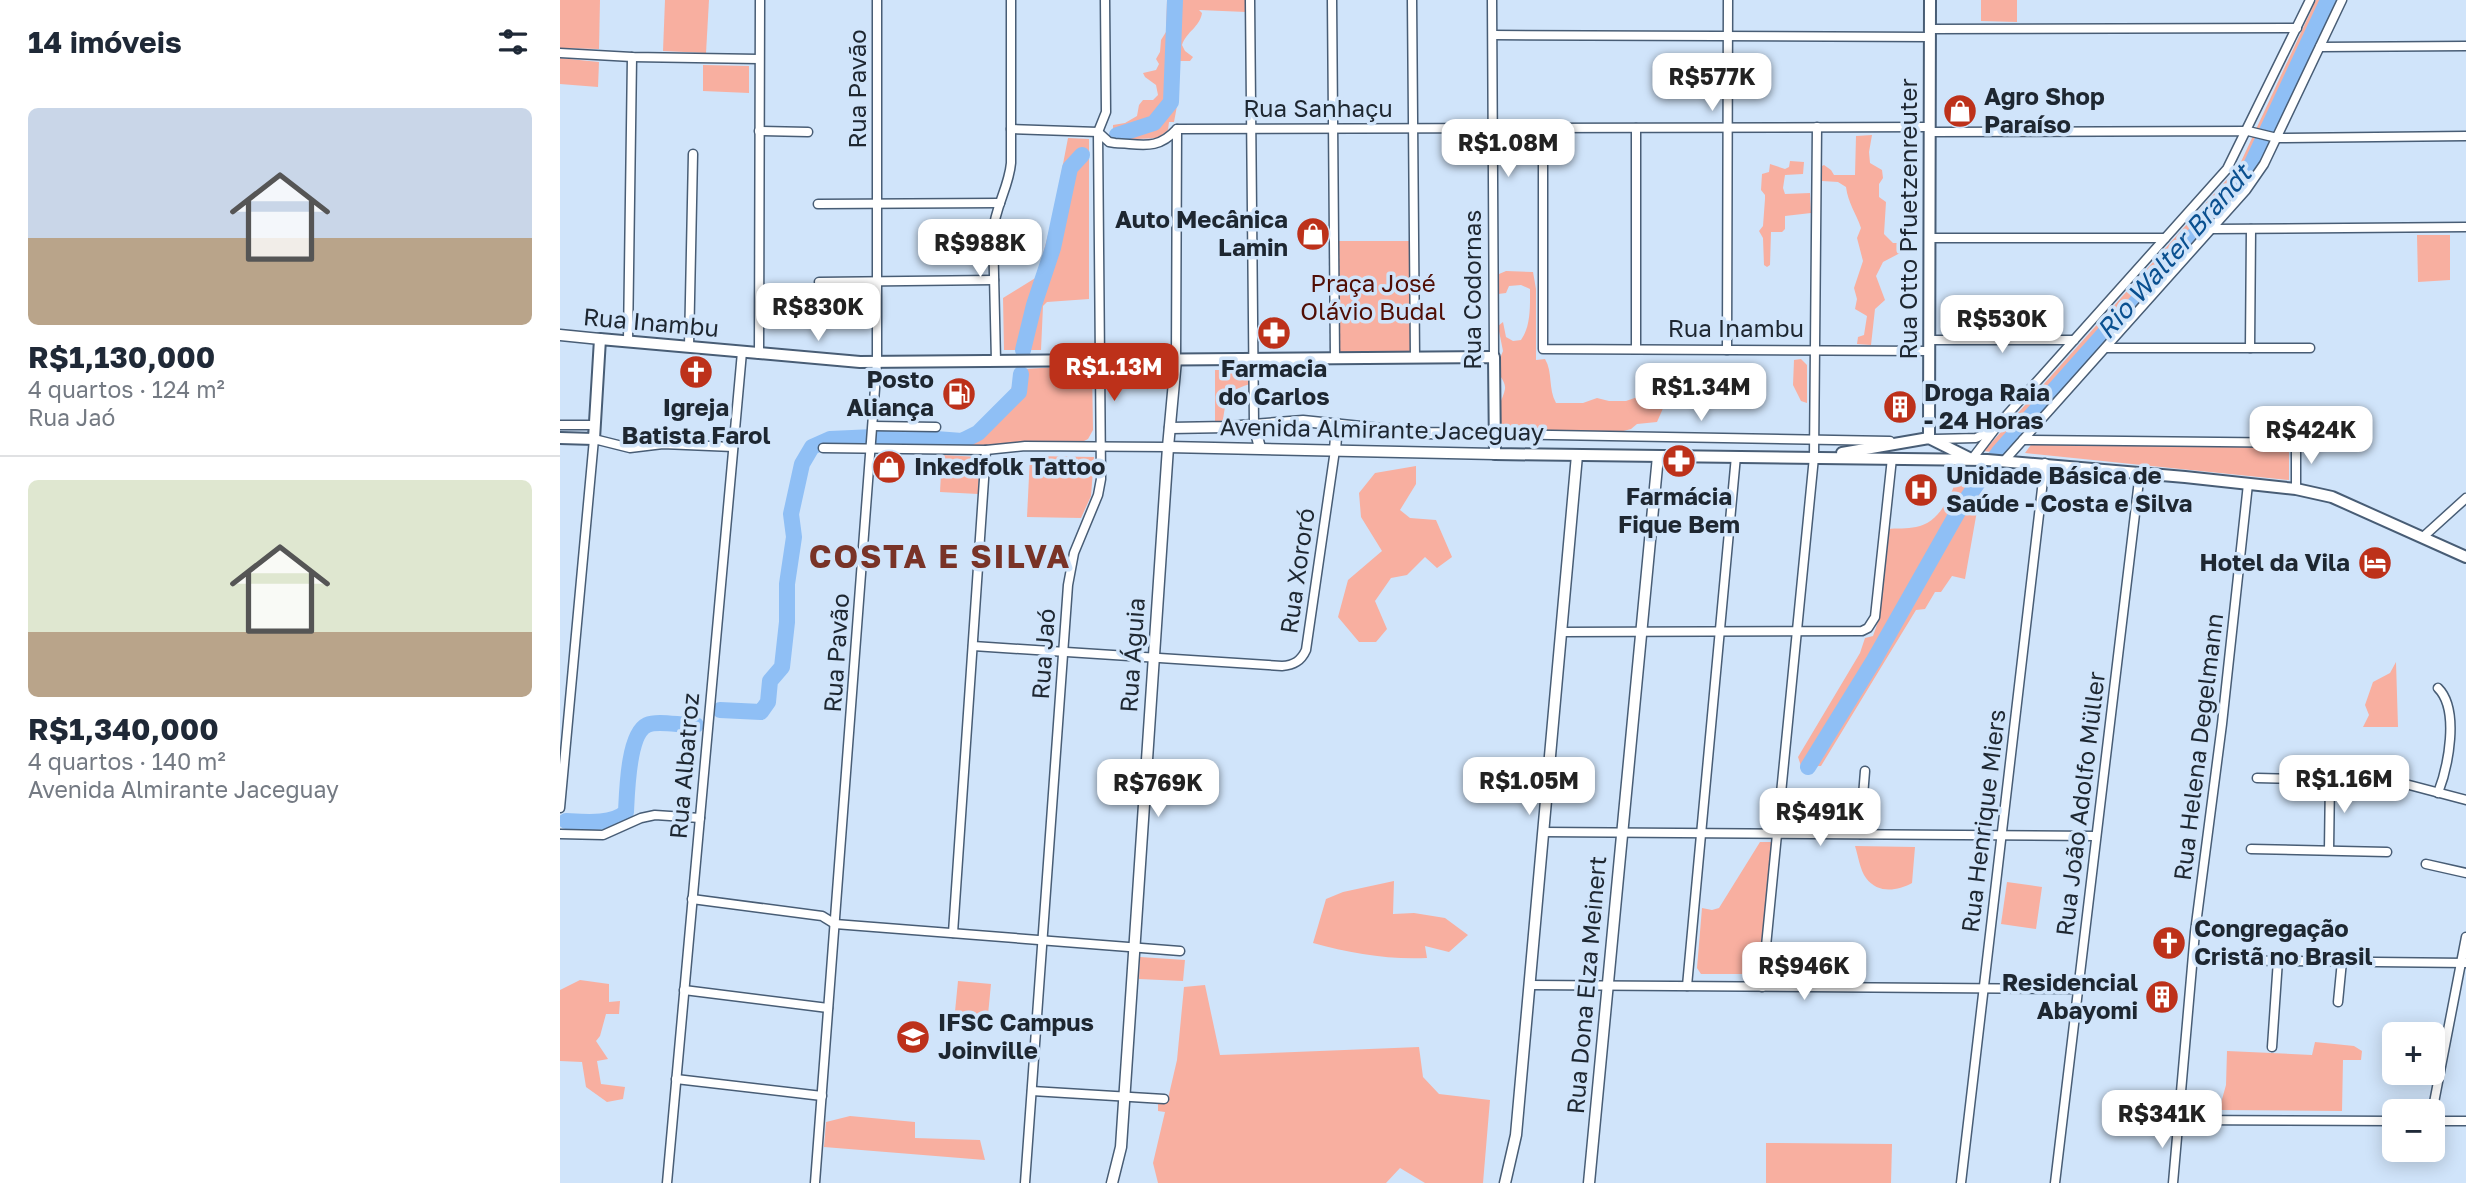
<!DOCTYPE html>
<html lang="pt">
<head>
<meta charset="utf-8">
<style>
	:root { --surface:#fff; --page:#f2f2f3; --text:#1f2937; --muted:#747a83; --line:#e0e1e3; --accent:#bd311a }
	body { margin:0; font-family:"Golos Text",sans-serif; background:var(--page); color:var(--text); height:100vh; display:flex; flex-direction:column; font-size:26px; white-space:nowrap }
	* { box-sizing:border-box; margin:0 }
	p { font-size:23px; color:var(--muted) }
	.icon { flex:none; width:38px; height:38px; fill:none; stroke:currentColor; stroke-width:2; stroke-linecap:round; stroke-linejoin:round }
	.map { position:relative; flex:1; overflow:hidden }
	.side { display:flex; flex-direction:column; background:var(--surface); width:560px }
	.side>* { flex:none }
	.tools { position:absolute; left:1822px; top:1022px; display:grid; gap:14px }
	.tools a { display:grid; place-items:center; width:63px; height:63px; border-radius:10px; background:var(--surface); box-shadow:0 4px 18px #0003; font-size:35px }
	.price { position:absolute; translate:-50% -60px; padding:0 16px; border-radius:14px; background:#fff; color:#222; font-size:23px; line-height:46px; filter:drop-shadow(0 2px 4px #0008) }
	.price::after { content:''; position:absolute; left:50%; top:42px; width:21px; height:16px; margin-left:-10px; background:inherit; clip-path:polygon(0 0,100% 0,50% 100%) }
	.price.current { background:var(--accent); color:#fff }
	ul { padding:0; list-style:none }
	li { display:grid; align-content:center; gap:14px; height:371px; padding:0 28px }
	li+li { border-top:2px solid var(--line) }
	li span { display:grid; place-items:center; height:217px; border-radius:10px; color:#555 }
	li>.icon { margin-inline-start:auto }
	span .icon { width:126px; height:126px; fill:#fffc; stroke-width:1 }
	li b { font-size:30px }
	h2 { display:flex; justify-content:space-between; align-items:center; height:84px; padding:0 28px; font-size:30px }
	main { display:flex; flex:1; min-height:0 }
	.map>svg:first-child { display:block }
</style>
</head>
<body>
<main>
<section class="side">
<h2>14 imóveis<svg class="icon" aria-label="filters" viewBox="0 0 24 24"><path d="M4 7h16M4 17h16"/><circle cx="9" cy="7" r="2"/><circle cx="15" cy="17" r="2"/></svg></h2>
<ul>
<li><span style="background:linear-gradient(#c9d6e8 60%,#b9a48a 0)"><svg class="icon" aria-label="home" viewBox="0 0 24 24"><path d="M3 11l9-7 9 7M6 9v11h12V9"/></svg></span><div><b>R$1,130,000</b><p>4 quartos · 124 m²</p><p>Rua Jaó</p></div></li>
<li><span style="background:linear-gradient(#dfe7d0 70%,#b9a48a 0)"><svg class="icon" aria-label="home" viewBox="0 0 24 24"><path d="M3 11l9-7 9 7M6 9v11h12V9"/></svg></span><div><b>R$1,340,000</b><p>4 quartos · 140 m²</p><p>Avenida Almirante Jaceguay</p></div></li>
</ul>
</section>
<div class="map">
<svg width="1906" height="1183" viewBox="0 0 1906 1183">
	<rect width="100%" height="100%" fill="#d0e4fa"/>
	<g fill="#f8afa0">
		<polygon points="0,0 40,0 39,49 0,48"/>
		<polygon points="105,0 149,0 146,53 103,51"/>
		<path d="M607 0H686V12L639 10 642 13C640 27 626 32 622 45L625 51 633 57 630 61H619V95L614 122H609L608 130 598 138 556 140 553 138 565 135 576 129H589L600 121 615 98 611 82 610 100 597 117 553 134V125L565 123 577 116 579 105 583 100H593L598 95 596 85 585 77 583 73 596 70 599 64 596 59 600 52 601 40 606 32Z"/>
		<polygon points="1421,0 1457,0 1457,22 1421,21"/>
		<polygon points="1756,0 1773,0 1685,181 1446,454 1424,451 1679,166"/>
		<polygon points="0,58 39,62 38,87 0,84"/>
		<polygon points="143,65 189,66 189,93 143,91"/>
		<path d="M1312 135 1309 152 1310 163 1322 170 1323 178 1319 184V197L1326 202 1324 234 1333 243H1342V252L1323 262 1316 276 1325 300 1315 309 1311 345 1297 344 1298 337 1304 335 1307 316 1295 309 1297 299 1294 288 1303 261 1297 238 1301 228C1296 213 1288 203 1286 187L1278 182 1262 181 1258 168 1264 165 1271 170 1274 175H1295L1296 136Z"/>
		<polygon points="508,138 529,139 529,299 487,302 483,306 481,350 444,350 443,298 477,277 493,216"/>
		<polygon points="1230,161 1244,162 1243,174 1225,175 1223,188 1225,194 1250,193 1251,213 1225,216 1225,229 1222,232 1211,232 1210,265 1207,267 1204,265 1203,238 1199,231 1203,226 1205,199 1205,195 1201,190 1202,174 1209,172 1210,164 1225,169 1229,167"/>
		<polygon points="1857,235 1890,235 1890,280 1858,282"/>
		<polygon points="776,241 850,241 851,355 776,355"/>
		<path d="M946 271 973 272 976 289V360L985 359C993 372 988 389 996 403H1023L1037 398 1049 401H1066L1086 394 1104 406 1097 422 1077 424 1071 429 1052 434 947 431C926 415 942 406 945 389 946 381 938 375 936 368L943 351 938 326 943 322 946 337 953 341 961 340C971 326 970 306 970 289L961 285 949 286 946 293 938 294 939 274Z"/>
		<polygon points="1241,359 1247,365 1247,403 1241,401 1233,385 1234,360"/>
		<polygon points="497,367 532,370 533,430 528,439 522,442 406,448 331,445 319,439 320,434 398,438 411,434 427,419 433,407 449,395 457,372 465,369"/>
		<path d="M655 370H693V383C667 391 667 394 663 420L655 424Z"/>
		<polygon points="1473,442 1729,448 1729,480 1465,453"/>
		<polygon points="382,455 420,457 418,494 380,492"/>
		<polygon points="470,456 534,457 531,496 521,518 467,517"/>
		<polygon points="856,466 856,484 840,510 850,518 876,520 892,557 877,568 865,557 847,575 831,578 815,601 827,629 816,642 799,642 778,617 788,580 822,551 801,517 799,493 815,473"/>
		<path d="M1400 470 1423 473 1424 471 1405 579 1392 576 1381 592H1375L1365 609 1356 610 1261 766H1241L1238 757 1300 653 1305 638 1313 636 1319 619 1327 529C1337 528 1347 529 1356 527 1381 523 1393 491 1400 470Z"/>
		<polygon points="1836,662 1838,727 1803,727 1809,715 1805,705 1813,682 1830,673"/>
		<polygon points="1200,842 1211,842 1216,846 1202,974 1141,974 1137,968 1142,908 1152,910 1159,908"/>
		<path d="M1295 846 1355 847 1352 883C1337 891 1318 894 1306 878 1300 870 1298 855 1295 846Z"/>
		<path d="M834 881 833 914 854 913 885 918 908 935 889 952 865 946 867 958C828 960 790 953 753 943L766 899 783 892Z"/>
		<polygon points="1447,882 1482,887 1476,929 1441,924"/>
		<polygon points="580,957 625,960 623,981 579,979"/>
		<polygon points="20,980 49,984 49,1002 60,1001 59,1014 46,1014 40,1036 36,1041 48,1059 37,1061 41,1084 65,1087 63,1099 47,1102 26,1087 22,1062 0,1061 0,990"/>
		<polygon points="398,981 431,984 427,1025 394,1022"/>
		<polygon points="645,985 660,1055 859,1047 863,1077 879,1094 930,1100 923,1183 865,1183 840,1168 826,1183 598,1183 593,1163 605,1112 598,1111 598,1103 607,1103 617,1060 624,987"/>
		<polygon points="1755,1042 1794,1046 1802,1051 1801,1060 1783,1060 1782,1111 1659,1110 1666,1085 1667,1051 1752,1055"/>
		<polygon points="290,1116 355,1122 355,1138 420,1140 425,1160 264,1147 266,1122"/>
		<polygon points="1206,1143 1332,1144 1331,1183 1206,1183"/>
	</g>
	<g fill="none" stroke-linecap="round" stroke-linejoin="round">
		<g stroke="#8fbff5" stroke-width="16">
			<polyline points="557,135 594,123 611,102 615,0"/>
			<polyline points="463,350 474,305 493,248 510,168 522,155"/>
			<polyline points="160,710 201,712 208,702 210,681 222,667 227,622 227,584 234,537 231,514 242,464 252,447 270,439 336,436 402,441 418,433 459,392 461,374"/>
			<polyline points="1248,767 1314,660 1399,510 1439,452 1550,327 1573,306 1687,174 1768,0"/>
			<path d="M6 821C24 822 53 825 66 812 67 793 68 734 87 725 98 720 122 726 136 725"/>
		</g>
		<g stroke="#485d75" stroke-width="11">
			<g id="minor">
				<polyline points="690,0 694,425"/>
				<polyline points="772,0 775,359"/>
				<polyline points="852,0 855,358"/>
				<polyline points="932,0 934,357"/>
				<polyline points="1370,29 1737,28"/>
				<polyline points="933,35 1370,37"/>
				<polyline points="1760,47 1906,46"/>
				<polyline points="0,53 72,57 199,59"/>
				<polyline points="983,128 983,349 1370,351"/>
				<path d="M451 129 538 132 549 142 555 143C582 144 597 151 617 129L1370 127"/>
				<polyline points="199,131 248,132"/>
				<polyline points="1370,132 1688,131 1717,138 1906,136"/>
				<polyline points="258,204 440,203"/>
				<polyline points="1653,229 1906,227"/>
				<polyline points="1370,238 1605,238"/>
				<polyline points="259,282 434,280"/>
				<polyline points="1370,340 1514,340"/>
				<polyline points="68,341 72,57"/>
				<polyline points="129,347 133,154"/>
				<polyline points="1546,348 1750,348"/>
				<polyline points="1690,348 1691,229"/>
				<polyline points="1076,349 1076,128"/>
				<polyline points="1167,350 1168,0"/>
				<polyline points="199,354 200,0"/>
				<polyline points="616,360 617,129"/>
				<path d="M436 361 433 232C435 207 449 187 451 163V0"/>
				<polyline points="0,425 34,425"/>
				<polyline points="313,426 376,427"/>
				<polyline points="935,434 1330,441"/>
				<polyline points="1375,439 1416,438 1430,431"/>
				<polyline points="1463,440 1753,443"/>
				<polyline points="263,448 426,450 465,446 608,447"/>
				<polyline points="1412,459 1438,425 1667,169 1750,0"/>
				<polyline points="1444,461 1686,190 1704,164 1782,0"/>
				<polyline points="1736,489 1736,443"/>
				<polyline points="1863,537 1906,498"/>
				<polyline points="1001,632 1302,631 1308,628 1315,617 1332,458"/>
				<path d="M413 646 722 666C734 665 741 661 746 650L775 450"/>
				<polyline points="1697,778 1834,781 1906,800"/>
				<path d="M1878 793C1888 767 1900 710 1878 688"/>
				<polyline points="0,808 34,439 70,448 103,444 173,447"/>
				<polyline points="983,832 1536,836"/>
				<polyline points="0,834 43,835 81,818 95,815 140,818"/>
				<polyline points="1300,834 1305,771"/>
				<polyline points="1691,849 1827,852"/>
				<polyline points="1769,850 1770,779"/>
				<polyline points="1866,864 1906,873"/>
				<polyline points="132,899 262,916 275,924 620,951"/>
				<polyline points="393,933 426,450"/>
				<polyline points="1633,960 1906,963"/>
				<polyline points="970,985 1518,989"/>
				<polyline points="1127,986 1176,456"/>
				<polyline points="1202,987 1254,457 1257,127"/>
				<polyline points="124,990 268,1008"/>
				<polyline points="1778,1002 1782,961"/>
				<polyline points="1712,1047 1718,960"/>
				<polyline points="116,1079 262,1096"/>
				<polyline points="472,1091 604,1099"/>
				<polyline points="1872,1113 1906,937"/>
				<polyline points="1620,1120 1834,1121"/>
				<polyline points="1872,1121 1906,1121"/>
				<polyline points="107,1183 182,352"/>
				<polyline points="255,1183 317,362 317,0"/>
				<polyline points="465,1183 508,585 514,553 538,495 541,479 538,132 546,112 545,0"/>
				<polyline points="1401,1183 1485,463"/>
				<polyline points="1495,1183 1580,472"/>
				<polyline points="1613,1183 1635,932 1662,724 1688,484"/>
			</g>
		</g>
		<g stroke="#485d75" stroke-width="13">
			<g id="tertiary">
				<polyline points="0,335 40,339"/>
				<polyline points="694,425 700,448"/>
				<polyline points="610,428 667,427 743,421 859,433 935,434"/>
				<polyline points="608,447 935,454"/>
				<polyline points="775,450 777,424"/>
				<polyline points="552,1183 561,1147 608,447 616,360"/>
				<polyline points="945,1183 956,1135 1017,455"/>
				<polyline points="1029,1183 1098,456"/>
			</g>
		</g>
		<g stroke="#485d75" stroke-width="14">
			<g id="secondary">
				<polyline points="0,438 34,439 40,339 300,362 934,357 935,454 1427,460 1625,477 1736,489 1772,497 1906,557"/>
				<polyline points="1369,438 1370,0"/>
				<polyline points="1282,453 1369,438 1409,458"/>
			</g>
		</g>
		<use href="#minor" stroke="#fff" stroke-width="8"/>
		<use href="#tertiary" stroke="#fff" stroke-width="10"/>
		<use href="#secondary" stroke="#fff" stroke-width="10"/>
	</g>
	<defs>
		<g id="shop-disc" transform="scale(1.75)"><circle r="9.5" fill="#bd311a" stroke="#d0e4fa"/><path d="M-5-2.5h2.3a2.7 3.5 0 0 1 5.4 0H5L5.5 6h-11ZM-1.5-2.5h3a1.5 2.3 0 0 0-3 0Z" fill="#fff"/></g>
		<g id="pharmacy-disc" transform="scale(1.75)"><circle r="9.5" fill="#bd311a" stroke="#d0e4fa"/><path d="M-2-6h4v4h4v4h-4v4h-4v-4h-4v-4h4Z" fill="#fff"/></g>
		<g id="church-disc" transform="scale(1.75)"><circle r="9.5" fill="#bd311a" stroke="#d0e4fa"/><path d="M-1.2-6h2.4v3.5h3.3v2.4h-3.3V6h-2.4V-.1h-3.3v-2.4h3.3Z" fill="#fff"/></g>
		<g id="fuel-disc" transform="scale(1.75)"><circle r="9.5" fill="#bd311a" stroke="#d0e4fa"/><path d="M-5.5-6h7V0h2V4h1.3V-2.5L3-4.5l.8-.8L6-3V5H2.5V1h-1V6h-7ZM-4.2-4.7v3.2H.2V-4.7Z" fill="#fff"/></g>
		<g id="building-disc" transform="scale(1.75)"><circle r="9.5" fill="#bd311a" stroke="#d0e4fa"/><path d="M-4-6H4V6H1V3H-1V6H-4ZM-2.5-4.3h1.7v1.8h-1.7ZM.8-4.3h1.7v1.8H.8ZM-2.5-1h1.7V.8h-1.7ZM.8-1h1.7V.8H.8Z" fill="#fff"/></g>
		<g id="hospital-disc" transform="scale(1.75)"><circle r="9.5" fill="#bd311a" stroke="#d0e4fa"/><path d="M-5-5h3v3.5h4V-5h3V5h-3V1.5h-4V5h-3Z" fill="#fff"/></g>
		<g id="hotel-disc" transform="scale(1.75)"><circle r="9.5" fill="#bd311a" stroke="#d0e4fa"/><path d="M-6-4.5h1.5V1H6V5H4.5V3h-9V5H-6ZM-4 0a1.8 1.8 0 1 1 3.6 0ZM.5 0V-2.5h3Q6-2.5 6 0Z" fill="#fff"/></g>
		<g id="university-disc" transform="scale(1.75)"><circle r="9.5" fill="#bd311a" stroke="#d0e4fa"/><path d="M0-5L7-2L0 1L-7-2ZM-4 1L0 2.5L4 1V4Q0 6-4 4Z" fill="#fff"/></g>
	</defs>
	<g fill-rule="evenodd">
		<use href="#shop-disc" x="1400" y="111"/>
		<use href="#shop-disc" x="753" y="234"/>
		<use href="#pharmacy-disc" x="714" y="333"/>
		<use href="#church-disc" x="136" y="372"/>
		<use href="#fuel-disc" x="399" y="394"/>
		<use href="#building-disc" x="1340" y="407"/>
		<use href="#pharmacy-disc" x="1119" y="461"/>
		<use href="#shop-disc" x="329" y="467"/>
		<use href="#hospital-disc" x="1361" y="490"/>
		<use href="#hotel-disc" x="1815" y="563"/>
		<use href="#church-disc" x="1609" y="943"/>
		<use href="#building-disc" x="1602" y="997"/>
		<use href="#university-disc" x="353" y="1037"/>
	</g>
	<g text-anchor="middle" stroke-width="7" stroke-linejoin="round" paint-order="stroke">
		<g font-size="24" fill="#1e2731" stroke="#d0e4fa">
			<text transform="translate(298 89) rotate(-90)" y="8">Rua Pavão</text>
			<text x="758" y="117">Rua Sanhaçu</text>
			<text transform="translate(1349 219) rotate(-90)" y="8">Rua Otto Pfuetzenreuter</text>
			<text transform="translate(913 290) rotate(-90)" y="8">Rua Codornas</text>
			<text transform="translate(91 323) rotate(5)" y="8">Rua Inambu</text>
			<text x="1176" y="337">Rua Inambu</text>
			<text transform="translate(822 430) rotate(1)" y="8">Avenida Almirante Jaceguay</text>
			<text transform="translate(738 571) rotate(-82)" y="8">Rua Xororó</text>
			<text transform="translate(277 653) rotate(-86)" y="8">Rua Pavão</text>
			<text transform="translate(484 654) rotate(-86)" y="8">Rua Jaó</text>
			<text transform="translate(573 655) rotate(-86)" y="8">Rua Águia</text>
			<text transform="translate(1639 747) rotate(-83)" y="8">Rua Helena Degelmann</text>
			<text transform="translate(125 766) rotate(-85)" y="8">Rua Albatroz</text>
			<text transform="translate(1521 804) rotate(-83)" y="8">Rua João Adolfo Müller</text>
			<text transform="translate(1424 821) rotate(-83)" y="8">Rua Henrique Miers</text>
			<text transform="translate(1027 985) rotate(-85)" y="8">Rua Dona Elza Meinert</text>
		</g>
		<g font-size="24" font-weight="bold" fill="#1e2731" stroke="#d0e4fa" text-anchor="start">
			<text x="1424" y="105">Agro Shop<tspan x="1424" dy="28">Paraíso</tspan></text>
			<text x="728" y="228" text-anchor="end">Auto Mecânica<tspan x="728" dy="28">Lamin</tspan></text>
			<text x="714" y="377" text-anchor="middle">Farmacia<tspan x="714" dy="28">do Carlos</tspan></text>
			<text x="374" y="388" text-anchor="end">Posto<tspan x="374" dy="28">Aliança</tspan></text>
			<text x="1364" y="401">Droga Raia<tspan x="1364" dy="28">- 24 Horas</tspan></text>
			<text x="136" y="416" text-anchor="middle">Igreja<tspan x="136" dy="28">Batista Farol</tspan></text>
			<text x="354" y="475">Inkedfolk Tattoo</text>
			<text x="1386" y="484">Unidade Básica de<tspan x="1386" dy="28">Saúde - Costa e Silva</tspan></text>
			<text x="1119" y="505" text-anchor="middle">Farmácia<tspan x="1119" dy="28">Fique Bem</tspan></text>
			<text x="1790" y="571" text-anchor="end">Hotel da Vila</text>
			<text x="1634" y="937">Congregação<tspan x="1634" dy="28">Cristã no Brasil</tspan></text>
			<text x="1578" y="991" text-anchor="end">Residencial<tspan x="1578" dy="28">Abayomi</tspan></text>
			<text x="378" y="1031">IFSC Campus<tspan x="378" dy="28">Joinville</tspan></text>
		</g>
		<g font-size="24" fill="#500e05" stroke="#d0e4fa">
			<text x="813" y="292">Praça José<tspan x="813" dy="28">Olávio Budal</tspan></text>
		</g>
		<g font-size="26" font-style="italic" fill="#0a5090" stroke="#d0e4fa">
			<text transform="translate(1614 252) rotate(-49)" y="9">Rio Walter Brandt</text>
		</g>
		<g font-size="32" font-weight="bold" letter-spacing="2" fill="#793327" stroke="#d0e4fa">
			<text x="380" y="568">COSTA E SILVA</text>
		</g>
	</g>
</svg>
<div class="tools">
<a>+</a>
<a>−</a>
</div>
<b class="price" style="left:1152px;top:113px">R$577K</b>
<b class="price" style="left:948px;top:179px">R$1.08M</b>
<b class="price" style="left:420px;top:279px">R$988K</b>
<b class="price" style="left:258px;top:343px">R$830K</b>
<b class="price" style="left:1442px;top:355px">R$530K</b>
<b class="price current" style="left:554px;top:403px">R$1.13M</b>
<b class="price" style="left:1141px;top:423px">R$1.34M</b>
<b class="price" style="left:1751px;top:466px">R$424K</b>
<b class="price" style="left:1784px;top:815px">R$1.16M</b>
<b class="price" style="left:969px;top:817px">R$1.05M</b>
<b class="price" style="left:598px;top:819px">R$769K</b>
<b class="price" style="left:1260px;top:848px">R$491K</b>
<b class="price" style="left:1244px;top:1002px">R$946K</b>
<b class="price" style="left:1602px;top:1150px">R$341K</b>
</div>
</main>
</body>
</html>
